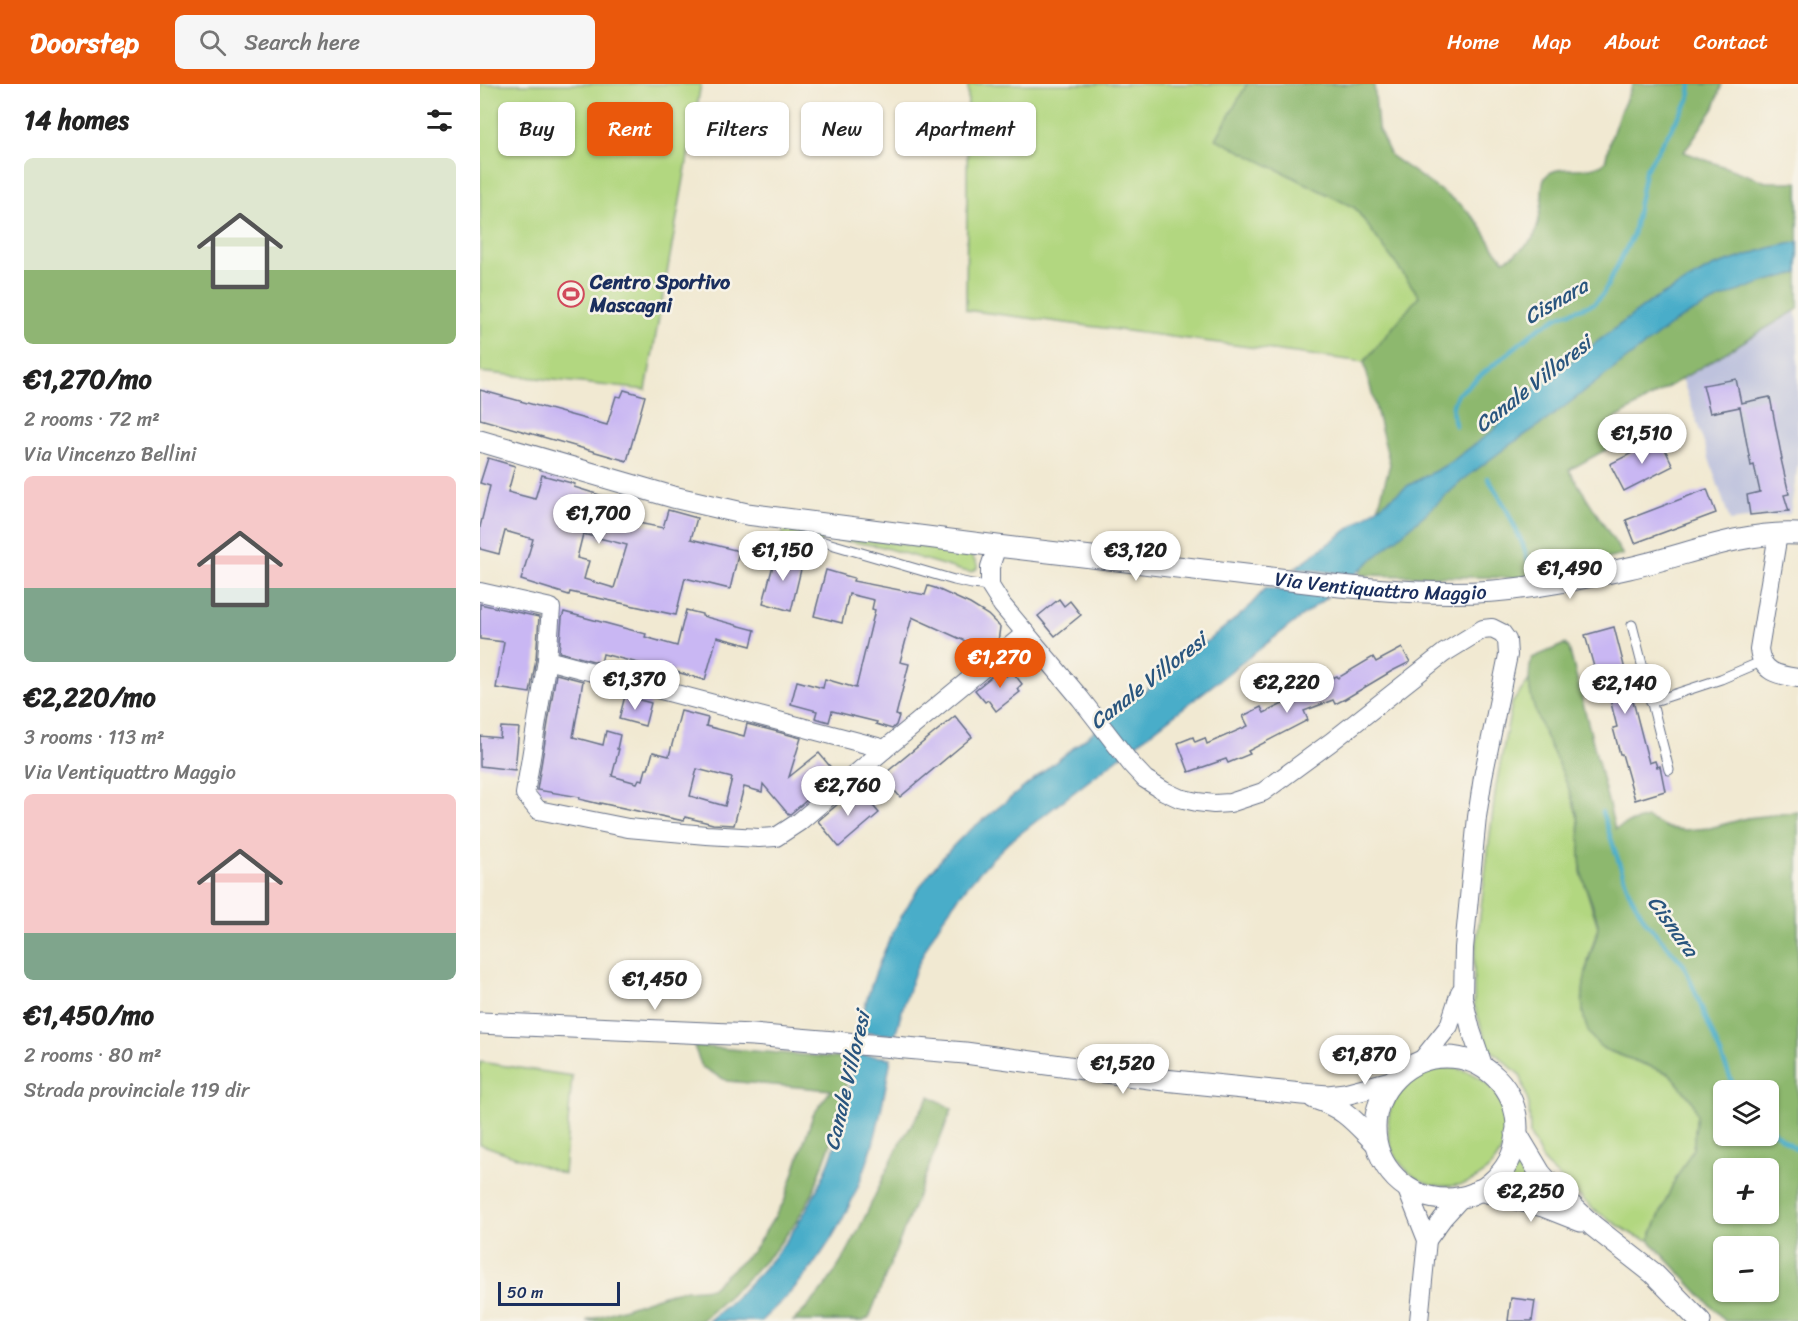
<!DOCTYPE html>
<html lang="en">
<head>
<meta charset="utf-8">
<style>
	:root { --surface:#fff; --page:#f6f6f6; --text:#222; --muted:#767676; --accent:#ea580c }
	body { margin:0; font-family:Sriracha,sans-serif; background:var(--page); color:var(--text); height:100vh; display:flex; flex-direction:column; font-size:22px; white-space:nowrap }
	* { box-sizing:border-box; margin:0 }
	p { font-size:20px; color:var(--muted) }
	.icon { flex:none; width:33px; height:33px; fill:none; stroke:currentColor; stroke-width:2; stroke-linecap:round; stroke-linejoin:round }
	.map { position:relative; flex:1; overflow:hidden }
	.sheet { display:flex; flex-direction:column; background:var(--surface); width:480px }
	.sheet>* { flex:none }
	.guide { position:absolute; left:18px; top:18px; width:570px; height:54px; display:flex; gap:12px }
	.tools { position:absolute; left:1233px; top:996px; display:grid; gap:12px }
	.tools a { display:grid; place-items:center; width:66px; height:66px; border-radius:9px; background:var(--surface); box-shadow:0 2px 4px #0004; font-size:30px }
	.scale { position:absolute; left:18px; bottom:15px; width:122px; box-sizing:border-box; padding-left:6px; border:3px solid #1b2f5e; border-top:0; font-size:16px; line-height:21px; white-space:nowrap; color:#1b2f5e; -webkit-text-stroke:4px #f7f3e8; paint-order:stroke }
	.price { position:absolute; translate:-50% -51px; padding:0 14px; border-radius:21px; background:#fff; color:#222; font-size:20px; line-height:39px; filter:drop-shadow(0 2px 3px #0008) }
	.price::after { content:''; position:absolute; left:50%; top:36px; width:18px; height:14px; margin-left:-9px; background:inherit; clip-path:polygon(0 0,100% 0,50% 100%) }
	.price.selected { background:var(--accent); color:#fff }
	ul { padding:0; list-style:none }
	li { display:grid; align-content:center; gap:12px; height:318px; padding:0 24px }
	li span { display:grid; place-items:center; height:186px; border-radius:9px; color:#555 }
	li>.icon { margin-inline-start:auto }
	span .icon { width:108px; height:108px; fill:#fffc; stroke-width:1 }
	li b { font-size:26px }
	h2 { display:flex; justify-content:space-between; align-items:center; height:72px; padding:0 24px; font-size:26px }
	.tag { padding:0 21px; border-radius:9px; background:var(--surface); box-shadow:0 2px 4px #0004; font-size:21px; line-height:54px }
	.tag.selected { background:var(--accent); color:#fff }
	header { display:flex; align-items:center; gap:36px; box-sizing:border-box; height:84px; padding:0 30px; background:var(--accent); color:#fff }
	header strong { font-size:28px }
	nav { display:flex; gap:33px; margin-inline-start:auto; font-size:21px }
	.search { width:420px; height:54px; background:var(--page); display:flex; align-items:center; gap:15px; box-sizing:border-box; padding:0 21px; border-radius:9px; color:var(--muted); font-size:22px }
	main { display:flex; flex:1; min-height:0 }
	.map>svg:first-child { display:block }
</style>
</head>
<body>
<header>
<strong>Doorstep</strong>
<div class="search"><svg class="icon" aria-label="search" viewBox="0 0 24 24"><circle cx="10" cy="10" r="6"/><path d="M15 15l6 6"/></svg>Search here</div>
<nav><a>Home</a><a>Map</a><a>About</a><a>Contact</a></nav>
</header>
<main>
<section class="sheet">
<h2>14 homes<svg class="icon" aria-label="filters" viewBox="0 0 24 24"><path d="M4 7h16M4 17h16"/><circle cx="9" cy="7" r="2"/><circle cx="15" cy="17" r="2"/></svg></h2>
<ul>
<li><span style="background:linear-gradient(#dfe7d0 60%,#8fb573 0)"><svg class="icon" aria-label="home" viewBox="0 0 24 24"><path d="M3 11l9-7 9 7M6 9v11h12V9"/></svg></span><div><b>€1,270/mo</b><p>2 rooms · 72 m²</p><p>Via Vincenzo Bellini</p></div></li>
<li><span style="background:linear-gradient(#f6c9c9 60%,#7fa58c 0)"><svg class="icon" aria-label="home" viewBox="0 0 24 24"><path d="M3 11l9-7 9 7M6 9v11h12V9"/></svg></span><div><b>€2,220/mo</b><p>3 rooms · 113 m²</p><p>Via Ventiquattro Maggio</p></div></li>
<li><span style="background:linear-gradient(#f6c9c9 75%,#7fa58c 0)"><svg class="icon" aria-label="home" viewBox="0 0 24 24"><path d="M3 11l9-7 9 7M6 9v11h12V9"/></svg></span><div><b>€1,450/mo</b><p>2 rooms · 80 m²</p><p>Strada provinciale 119 dir</p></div></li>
</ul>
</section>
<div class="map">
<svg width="1318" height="1237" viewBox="0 0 1318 1237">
	<rect width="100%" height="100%" fill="#f7f3e8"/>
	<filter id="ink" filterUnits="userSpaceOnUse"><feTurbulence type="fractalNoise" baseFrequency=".0167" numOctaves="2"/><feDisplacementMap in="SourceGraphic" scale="12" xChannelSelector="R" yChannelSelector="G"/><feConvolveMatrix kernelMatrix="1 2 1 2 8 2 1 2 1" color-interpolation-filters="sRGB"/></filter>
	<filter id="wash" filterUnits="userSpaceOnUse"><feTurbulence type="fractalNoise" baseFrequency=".008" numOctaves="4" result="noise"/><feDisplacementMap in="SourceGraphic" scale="24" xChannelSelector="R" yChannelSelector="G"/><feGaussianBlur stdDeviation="1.35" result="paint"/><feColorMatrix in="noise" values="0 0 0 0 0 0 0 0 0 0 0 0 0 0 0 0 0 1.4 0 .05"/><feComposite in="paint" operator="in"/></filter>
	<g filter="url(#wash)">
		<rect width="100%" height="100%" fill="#f1e9d2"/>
		<polygon fill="#bec2dd" points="1315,226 1318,237 1318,380 1310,430 1250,437 1202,294"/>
		<g fill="#b2d780" stroke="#66836f" stroke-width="1.5">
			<polygon points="0,0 221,0 166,306 0,288"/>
			<polygon points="488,0 767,0 737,55 875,124 940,212 884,278 486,226"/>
			<path d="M308 446 486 468 491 471 498 482C495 489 489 488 483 487L399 462 345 454 340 458 337 467 300 456 304 447Z"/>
			<polygon points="1049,596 1050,606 1054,621 1089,705 1099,737 1101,788 1118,843 1108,877 1103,909 1103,927 1106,941 1109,949 1124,965 1190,990 1212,1017 1217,1030 1213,1065 1193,1100 1169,1156 1155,1152 1114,1126 1065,1080 1050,1051 1049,1021 1041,992 1008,963 994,921 994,880 1016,702 1032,619"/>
			<polygon points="0,978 92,992 84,1090 0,1060"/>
			<circle cx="967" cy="1043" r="59"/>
			<polygon points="1041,1074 1070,1115 1023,1103 1032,1091"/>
		</g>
		<g fill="#8db86e" stroke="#547466" stroke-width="1.5" fill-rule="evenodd">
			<path d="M767 0H894L898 44 911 72 981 121 998 138 1014 164 1024 176C1034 172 1046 163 1053 154 1057 148 1061 126 1062 118 1062 110 1061 97 1067 91 1081 79 1107 91 1125 78L1130 57 1138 33 1153 0H1242L1234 24 1204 68 1286 98H1318V225L1128 339 1138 359 1089 386 1143 471 1047 494 880 491 910 380 884 278 939 212 875 124 736 55Z"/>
			<path d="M1085 560 1089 564 1135 745 1148 739 1167 734 1188 744 1204 746 1230 744 1267 734 1318 728V1237H1245L1169 1156 1193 1100 1213 1065 1217 1030 1212 1017 1190 990 1124 965C1095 946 1101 905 1109 876 1111 866 1118 852 1118 841 1117 835 1115 829 1113 823 1110 812 1104 801 1102 789 1098 772 1101 756 1099 739 1098 729 1093 718 1090 708 1077 668 1038 617 1052 574ZM1244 1006H1288V1052H1244ZM1244 1084H1288V1130H1244ZM1244 1162H1288V1208H1244Z"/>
			<polygon points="214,962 372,975 353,1053 332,1111 316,1138 294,1167 267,1195 221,1237 106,1237 196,1207 231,1204 273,1167 304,1118 333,1031 351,1006 247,997 222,983"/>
			<path d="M450 1012 472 1025 389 1234 383 1237H313C366 1191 387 1124 418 1063 427 1046 440 1029 450 1012Z"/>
		</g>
		<g fill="#49adc9" stroke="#326e94" stroke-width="1.5">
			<path d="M1318 158V189C1274 199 1234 215 1195 238L1063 339 1028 362 983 396 942 433 874 491 815 484 929 401 968 380 1014 346 1041 315 1170 218 1232 183 1289 164Z"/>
			<path d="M786 504 847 513 528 759C491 794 458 834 438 881 428 903 422 928 415 951L378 948C396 872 427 806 484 751L765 527Z"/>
			<path d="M375 970 411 974C406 1002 401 1031 393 1060 378 1111 352 1161 317 1201 306 1214 293 1225 281 1237H228C288 1190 334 1129 357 1056 366 1028 370 999 375 970Z"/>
		</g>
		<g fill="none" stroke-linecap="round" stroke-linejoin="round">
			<g stroke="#49adc9" stroke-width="4.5">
				<path d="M976 342C971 329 971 321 978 310L1060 243 1082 231 1113 220 1123 210 1153 151 1165 87 1209 16 1211 0"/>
				<polyline points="1008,394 1026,424 1043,461 1053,492"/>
				<polyline points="1122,728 1149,808 1166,838 1204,881 1253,1000 1259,1006"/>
				<polyline points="1288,1041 1296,1050 1318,1066"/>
			</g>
		</g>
		<g id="blocks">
			<g fill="#c9b7f3" fill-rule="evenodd">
				<polygon points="1256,295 1261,319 1290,313 1302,375 1301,375 1309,410 1304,411 1309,427 1270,431 1267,411 1280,408 1274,381 1271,382 1260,323 1230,329 1223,301"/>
				<polygon points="0,306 127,341 136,312 141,313 144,306 165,312 147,377 0,335"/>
				<polygon points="1180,355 1193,382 1144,407 1130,380"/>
				<path d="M8 374 35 382 28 408 55 415 62 391 95 400 94 403 123 412 118 431 183 444 188 426 217 434 211 455 259 467 250 505 205 494 196 531 90 508 89 511 41 496 53 455 25 447 19 470 0 465V443L10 402 0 399ZM103 450 147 461 134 504 104 495 109 477 97 474Z"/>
				<polygon points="1227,405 1236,429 1155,459 1146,436"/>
				<polygon points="296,470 323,477 311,527 283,519"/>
				<polygon points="346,486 374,494 373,497 445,511 448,502 455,504 490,520 508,531 520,543 518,558 501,571 487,558 432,533 420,578 429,580 416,631 419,632 416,641 412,645 396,640 397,638 352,627 349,638 335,634 337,627 311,620 317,597 343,604 345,595 376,604 395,526 392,525 394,516 369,510 362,539 334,532"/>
				<polygon points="579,515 584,522 590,517 601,531 575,552 558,532"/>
				<polygon points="0,520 59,533 56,575 50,609 16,604 24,558 0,555"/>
				<polygon points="206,526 222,530 222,532 275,546 271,562 237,553 225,596 193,587 191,591 166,584 166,581 123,570 121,579 79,568 82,534 84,528 166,550 165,553 197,562"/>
				<polygon points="1134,543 1169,679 1175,677 1177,683 1180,682 1185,707 1155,716 1142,670 1140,670 1133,644 1137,643 1123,587 1116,590 1105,551"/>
				<polygon points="922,564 930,578 912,587 865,615 855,620 853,616 824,627 828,636 768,667 770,670 748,679 746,675 709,688 698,659 713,653 715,658 725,654 727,660 768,642 763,632 781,623 784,629 838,603 837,600 857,592 858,594 893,573 896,578"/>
				<polygon points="521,585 526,592 532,587 542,600 537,605 540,608 516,627 508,616 505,618 495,606"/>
				<path d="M76 590 103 597 93 653 123 661 126 647 140 651 137 665H139L132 692 157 699 159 695 163 696 166 685H168L173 668 189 672 201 627 228 634 226 642 264 652 267 640 321 654 309 693 339 669 357 691 309 731 283 700 282 708 264 703 254 741 233 740 205 733 204 737 120 719V720L99 715 100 713 57 706ZM217 685 252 694 245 722 210 712Z"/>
				<polygon points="145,612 171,619 165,642 139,635"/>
				<polygon points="475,632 492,653 420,713 402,692"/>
				<polygon points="21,643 39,644 35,686 0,682 0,652 20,654"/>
				<polygon points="379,705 399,729 359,763 338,737 372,708 373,710"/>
				<polygon points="1031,1214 1055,1217 1052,1237 1028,1237"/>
			</g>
		</g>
	</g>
	<g filter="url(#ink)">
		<use href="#blocks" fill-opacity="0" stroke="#667087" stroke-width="1.5"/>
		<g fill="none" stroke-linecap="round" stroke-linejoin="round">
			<g stroke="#667087" stroke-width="11">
				<g id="service">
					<polyline points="344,458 474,496 492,500 510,502"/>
					<polyline points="1152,541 1189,686"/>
					<polyline points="1171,618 1241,595 1283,577"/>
				</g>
			</g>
			<g stroke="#667087" stroke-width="20">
				<g id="minor">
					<path d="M1298 450 1279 565C1282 589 1298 591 1318 594"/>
					<polyline points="517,462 510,483 510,502 522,521 600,614 651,680 665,695 684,707 699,714 717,718 734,720 750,719 783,708 851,658 964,569 1003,545 1012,544 1022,549 1027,556 1028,571 1003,693 997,733 984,864 983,913 991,946 1004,984"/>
					<polyline points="0,508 71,524 67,576 45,710 58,726 148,744 226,751 279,754 296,753 319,738 405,665 546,549"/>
					<polyline points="67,576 405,665"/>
					<polyline points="941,977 969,942 980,908"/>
					<polyline points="926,1103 947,1156 939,1237"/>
					<polyline points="947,1156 963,1134 983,1112"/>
				</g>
			</g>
			<g stroke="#667087" stroke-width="23">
				<g id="tertiary">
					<path id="s1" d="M0 357 193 413 267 430 517 462 860 502C911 507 963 511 1014 507 1060 503 1105 494 1149 484 1205 472 1260 447 1318 450"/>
					<polyline points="0,939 273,951 485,969 684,996 822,1010 848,1012 865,1010 911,998"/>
					<circle cx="966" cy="1044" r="71"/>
					<path d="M834 1014C865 1024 874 1037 896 1059"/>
					<polyline points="1036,1049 1060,1089 1074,1105 1113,1142 1173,1189 1220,1237"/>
					<polyline points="999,1106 1063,1122 1101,1137"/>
				</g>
			</g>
			<use href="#service" stroke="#fff" stroke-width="9"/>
			<use href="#minor" stroke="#fff" stroke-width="18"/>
			<use href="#tertiary" stroke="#fff" stroke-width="21"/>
		</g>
	</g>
	<defs>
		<g id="stadium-ring" transform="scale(1.35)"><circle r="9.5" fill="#f7f3e8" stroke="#d1495b" stroke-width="1.5"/><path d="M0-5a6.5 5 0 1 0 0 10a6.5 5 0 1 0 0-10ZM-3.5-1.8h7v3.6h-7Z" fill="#d1495b"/></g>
	</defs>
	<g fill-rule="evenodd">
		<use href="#stadium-ring" x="91" y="210"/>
	</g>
	<g text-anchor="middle" stroke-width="5" stroke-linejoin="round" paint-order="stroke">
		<g font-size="20" font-weight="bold" fill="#1b2f5e" stroke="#f7f3e8" text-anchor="start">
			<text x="110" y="205">Centro Sportivo<tspan x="110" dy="23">Mascagni</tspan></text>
		</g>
		<g font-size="20" fill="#1b2f5e" stroke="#f7f3e8">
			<text dy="7" stroke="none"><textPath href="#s1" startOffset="915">Via Ventiquattro Maggio</textPath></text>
		</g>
		<g font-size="21" font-style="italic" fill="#29557e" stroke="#f7f3e8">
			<text transform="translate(1076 217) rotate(-30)" y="7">Cisnara</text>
			<text transform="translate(1053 300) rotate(-38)" y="7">Canale Villoresi</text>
			<text transform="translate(668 597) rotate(-38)" y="7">Canale Villoresi</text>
			<text transform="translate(1193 842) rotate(54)" y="7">Cisnara</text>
			<text transform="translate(367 997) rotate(-77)" y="7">Canale Villoresi</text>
		</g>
	</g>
</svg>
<div class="tools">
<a><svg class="icon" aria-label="layers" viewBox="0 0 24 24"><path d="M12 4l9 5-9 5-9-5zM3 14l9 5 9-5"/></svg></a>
<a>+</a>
<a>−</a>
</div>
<div class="scale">50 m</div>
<b class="price" style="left:1162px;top:381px">€1,510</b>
<b class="price" style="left:119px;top:461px">€1,700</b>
<b class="price" style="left:303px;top:498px">€1,150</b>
<b class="price" style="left:656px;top:498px">€3,120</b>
<b class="price" style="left:1090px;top:516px">€1,490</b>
<b class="price selected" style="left:520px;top:605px">€1,270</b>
<b class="price" style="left:155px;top:627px">€1,370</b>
<b class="price" style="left:807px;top:630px">€2,220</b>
<b class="price" style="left:1145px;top:631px">€2,140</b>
<b class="price" style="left:368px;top:733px">€2,760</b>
<b class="price" style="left:175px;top:927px">€1,450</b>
<b class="price" style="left:885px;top:1002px">€1,870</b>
<b class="price" style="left:643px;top:1011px">€1,520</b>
<b class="price" style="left:1051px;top:1139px">€2,250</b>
<div class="guide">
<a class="tag">Buy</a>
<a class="tag selected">Rent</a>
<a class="tag">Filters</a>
<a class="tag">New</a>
<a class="tag">Apartment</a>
</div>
</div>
</main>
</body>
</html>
